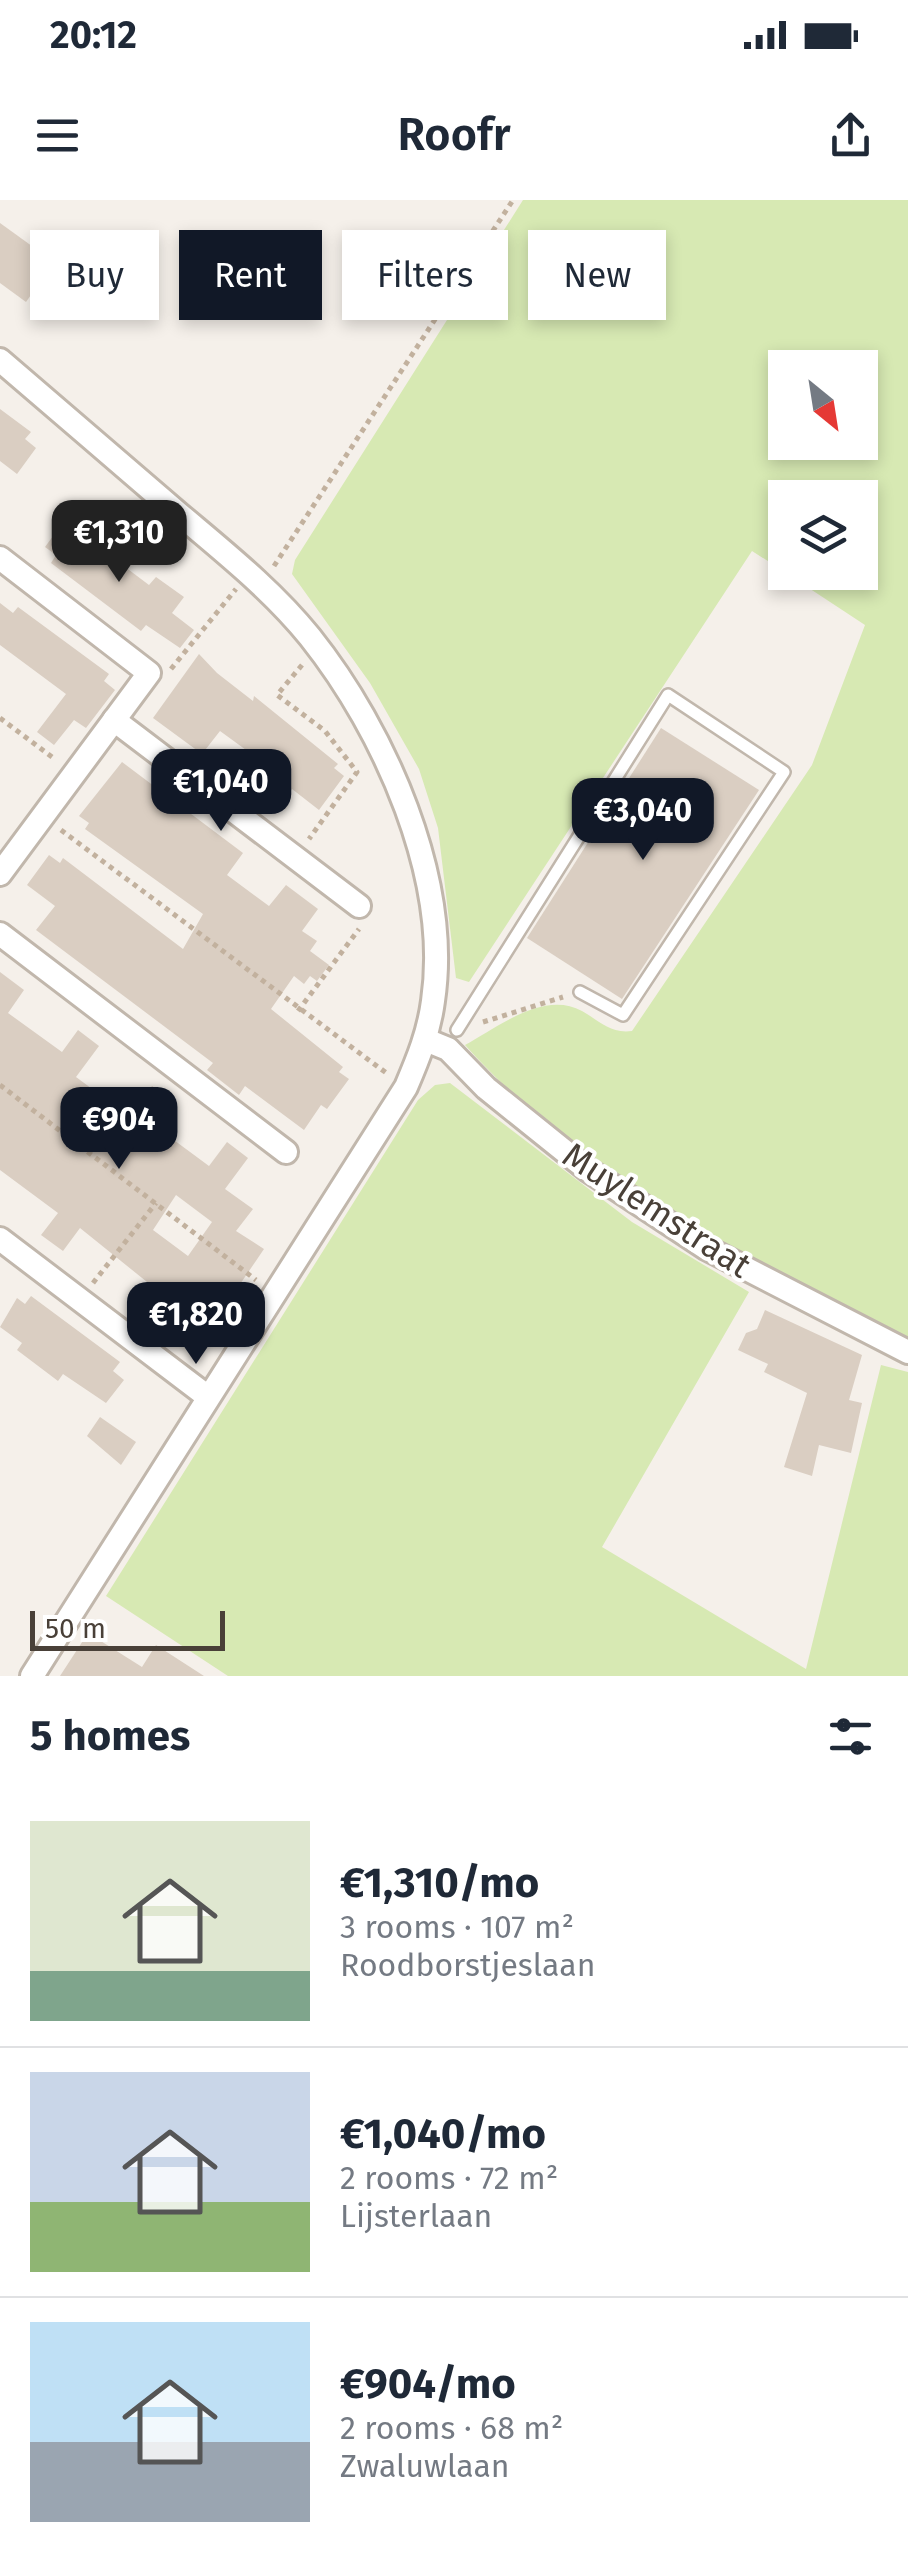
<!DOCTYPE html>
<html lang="en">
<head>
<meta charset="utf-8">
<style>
	:root { --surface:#fff; --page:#f2f2f3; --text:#1f2937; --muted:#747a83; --line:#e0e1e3; --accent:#111827 }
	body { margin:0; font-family:"Fira Sans",sans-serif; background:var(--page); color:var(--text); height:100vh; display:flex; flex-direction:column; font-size:38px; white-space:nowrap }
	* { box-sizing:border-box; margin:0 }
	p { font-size:32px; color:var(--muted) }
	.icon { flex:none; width:55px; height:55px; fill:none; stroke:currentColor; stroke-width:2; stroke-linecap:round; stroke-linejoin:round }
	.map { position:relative; height:1476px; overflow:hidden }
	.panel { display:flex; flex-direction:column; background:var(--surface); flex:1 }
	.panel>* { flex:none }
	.banner { position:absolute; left:30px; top:30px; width:850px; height:90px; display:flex; gap:20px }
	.needle { width:65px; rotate:150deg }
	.controls { position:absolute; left:768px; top:150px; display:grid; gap:20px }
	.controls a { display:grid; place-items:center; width:110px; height:110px; border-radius:0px; background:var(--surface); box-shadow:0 5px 15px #0003; font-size:50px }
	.scale { position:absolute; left:30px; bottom:25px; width:195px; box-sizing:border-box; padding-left:10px; border:5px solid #494038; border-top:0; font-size:28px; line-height:35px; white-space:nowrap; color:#494038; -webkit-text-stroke:8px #fff; paint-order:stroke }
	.price { position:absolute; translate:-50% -85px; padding:0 22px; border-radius:20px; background:var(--accent); color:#fff; font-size:32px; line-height:65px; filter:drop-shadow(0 2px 5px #0008) }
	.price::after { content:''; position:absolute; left:50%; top:60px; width:30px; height:22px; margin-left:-15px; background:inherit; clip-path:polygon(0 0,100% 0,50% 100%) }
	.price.active { background:#222; color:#fff }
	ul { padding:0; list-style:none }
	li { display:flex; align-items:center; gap:30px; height:250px; padding:0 30px }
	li+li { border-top:2px solid var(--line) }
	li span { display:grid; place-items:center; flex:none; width:280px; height:200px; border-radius:0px; color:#555 }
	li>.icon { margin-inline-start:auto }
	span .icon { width:120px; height:120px; fill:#fffc; stroke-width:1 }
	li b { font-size:42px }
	h2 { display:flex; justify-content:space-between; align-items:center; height:120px; padding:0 30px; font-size:42px }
	.tag { padding:0 35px; border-radius:0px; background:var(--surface); box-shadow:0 5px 15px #0003; font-size:35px; line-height:90px }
	.tag.active { background:var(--accent); color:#fff }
	.status { display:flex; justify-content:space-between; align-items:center; height:70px; padding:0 50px; background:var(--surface); direction:ltr }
	.status svg { height:28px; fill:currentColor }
	header { display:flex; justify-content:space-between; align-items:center; height:130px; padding:0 30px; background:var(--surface); font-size:45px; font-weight:600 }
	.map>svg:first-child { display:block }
</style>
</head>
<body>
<div class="status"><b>20:12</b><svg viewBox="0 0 49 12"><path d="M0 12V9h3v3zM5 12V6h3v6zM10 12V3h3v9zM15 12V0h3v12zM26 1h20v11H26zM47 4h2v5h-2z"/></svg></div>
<header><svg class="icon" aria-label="menu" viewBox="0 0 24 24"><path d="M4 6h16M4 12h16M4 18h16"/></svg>Roofr<svg class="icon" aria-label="share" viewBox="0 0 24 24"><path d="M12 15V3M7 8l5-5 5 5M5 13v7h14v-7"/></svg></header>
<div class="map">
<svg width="908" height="1476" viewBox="0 0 908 1476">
	<rect width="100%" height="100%" fill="#f5f0ea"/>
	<g fill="#d7e9b3" fill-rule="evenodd">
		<path d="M523 0H908V1142C749 1060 586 980 465 845 498 827 544 790 582 811 600 821 610 834 632 831L812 565 865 425 786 373 860 372V298H785V372L752 351 469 782 456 778 438 628 419 569 370 483 292 374 295 360ZM785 168H860V242H785Z"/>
		<polygon points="450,883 632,1022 749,1092 602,1347 806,1469 881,1165 908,1172 908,1476 228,1476 106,1396 418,900 435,885"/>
	</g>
	<g fill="#dacec2" fill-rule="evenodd">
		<polygon points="0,23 54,62 26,102 0,83"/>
		<polygon points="0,209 31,232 25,239 36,248 17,274 0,261"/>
		<polygon points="64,321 149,385 156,377 184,397 172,413 194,430 180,448 146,425 141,431 51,363 56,355 45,347"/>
		<polygon points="0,403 13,413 18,407 109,474 104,481 115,490 86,528 74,520 54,545 37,532 66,494 0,445"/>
		<polygon points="199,454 217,473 253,501 254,496 338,564 334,568 344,576 319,610 292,589 276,610 255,594 272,569 220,531 202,554 153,518"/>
		<polygon points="661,528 759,590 622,799 527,738"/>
		<polygon points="122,562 243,653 227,675 269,706 286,685 318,709 302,731 317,741 310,751 329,765 317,781 310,776 304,784 294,776 271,809 343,867 339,872 349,879 327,909 321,905 304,930 245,886 239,895 207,870 213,863 36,730 55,706 27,685 49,655 60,663 63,658 183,749 203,714 85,629 89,623 79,616"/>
		<path d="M0 772 24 790 8 813 62 852 78 830 99 846 76 877 130 917 152 886 174 902 164 915 163 932 209 966 227 942 248 958 225 989 253 1009 236 1031 264 1049 215 1121 184 1098 171 1114 145 1095 152 1086 80 1028 63 1051 41 1035 58 1013 0 970ZM176 995 212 1022 188 1056 153 1030Z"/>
		<polygon points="31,1096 120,1162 113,1171 124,1180 106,1203 63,1174 58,1181 17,1150 22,1143 0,1127 17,1098 25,1104"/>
		<polygon points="765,1110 862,1155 849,1200 862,1203 851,1253 819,1245 812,1276 784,1267 807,1193 764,1172 768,1164 738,1150 746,1133 757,1129"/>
		<polygon points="100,1217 136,1242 121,1265 87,1236"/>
		<polygon points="88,1433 142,1467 156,1445 204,1476 60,1476"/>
	</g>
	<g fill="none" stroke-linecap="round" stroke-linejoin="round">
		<g stroke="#c1b7ac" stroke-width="16">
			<polyline id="lane" points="457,830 668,495 784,572 623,815 580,792"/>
		</g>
		<g stroke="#c1b7ac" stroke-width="28">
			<g id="street">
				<path d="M0 160C59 211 119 262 178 313 224 352 272 390 310 437 385 531 451 679 433 801 429 832 418 859 406 887L32 1476"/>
				<polyline points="0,358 149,473 0,674"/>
				<polyline points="114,520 359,706"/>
				<polyline points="0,734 286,952"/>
				<polyline points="426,840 448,849 486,888 588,970 706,1048 908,1152"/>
				<polyline points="0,1039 208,1197"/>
			</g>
		</g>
		<g stroke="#c2b19e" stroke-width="5" stroke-dasharray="5 5" stroke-linecap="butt">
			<polyline points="274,366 513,0"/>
			<polyline points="302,465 277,495 325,531 357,572 309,639"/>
			<polyline points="171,469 236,389"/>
			<polyline points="0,518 56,560"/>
			<polyline points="61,630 389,875"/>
			<polyline points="298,811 359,729"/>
			<polyline points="483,822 563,797"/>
			<polyline points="0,885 256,1080"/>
			<polyline points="93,1083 156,1003"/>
		</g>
		<use href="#lane" stroke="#fff" stroke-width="11"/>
		<use href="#street" stroke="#fff" stroke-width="22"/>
	</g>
	<g text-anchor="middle" stroke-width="8" stroke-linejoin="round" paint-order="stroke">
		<g font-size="35" fill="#494038" stroke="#fff">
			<text transform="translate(657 1010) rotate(33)" y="12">Muylemstraat</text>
		</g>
	</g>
</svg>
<div class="controls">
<a><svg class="needle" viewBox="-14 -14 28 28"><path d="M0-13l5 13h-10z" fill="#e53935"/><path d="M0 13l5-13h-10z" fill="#747a83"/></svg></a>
<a><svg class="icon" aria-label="layers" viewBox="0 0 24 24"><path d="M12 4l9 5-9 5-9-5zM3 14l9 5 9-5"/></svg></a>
</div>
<div class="scale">50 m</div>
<b class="price active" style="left:119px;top:385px">€1,310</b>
<b class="price" style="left:221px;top:634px">€1,040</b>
<b class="price" style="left:643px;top:663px">€3,040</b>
<b class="price" style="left:119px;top:972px">€904</b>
<b class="price" style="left:196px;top:1167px">€1,820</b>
<div class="banner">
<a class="tag">Buy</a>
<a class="tag active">Rent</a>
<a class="tag">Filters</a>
<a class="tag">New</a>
</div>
</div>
<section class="panel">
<h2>5 homes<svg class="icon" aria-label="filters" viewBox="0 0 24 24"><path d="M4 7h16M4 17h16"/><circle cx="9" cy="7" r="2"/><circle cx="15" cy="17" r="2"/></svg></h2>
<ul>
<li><span style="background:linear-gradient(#dfe7d0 75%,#7fa58c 0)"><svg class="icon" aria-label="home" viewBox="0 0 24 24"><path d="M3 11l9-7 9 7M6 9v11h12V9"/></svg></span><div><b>€1,310/mo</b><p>3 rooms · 107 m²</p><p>Roodborstjeslaan</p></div></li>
<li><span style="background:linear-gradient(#c9d6e8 65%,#8fb573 0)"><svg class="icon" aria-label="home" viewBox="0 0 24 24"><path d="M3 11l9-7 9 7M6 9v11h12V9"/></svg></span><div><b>€1,040/mo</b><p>2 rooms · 72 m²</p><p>Lijsterlaan</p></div></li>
<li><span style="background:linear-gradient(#bfe0f5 60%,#9aa5b1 0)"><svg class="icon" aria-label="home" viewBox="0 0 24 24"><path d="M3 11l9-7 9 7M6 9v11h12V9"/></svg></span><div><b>€904/mo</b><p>2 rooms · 68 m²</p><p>Zwaluwlaan</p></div></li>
</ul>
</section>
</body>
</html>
